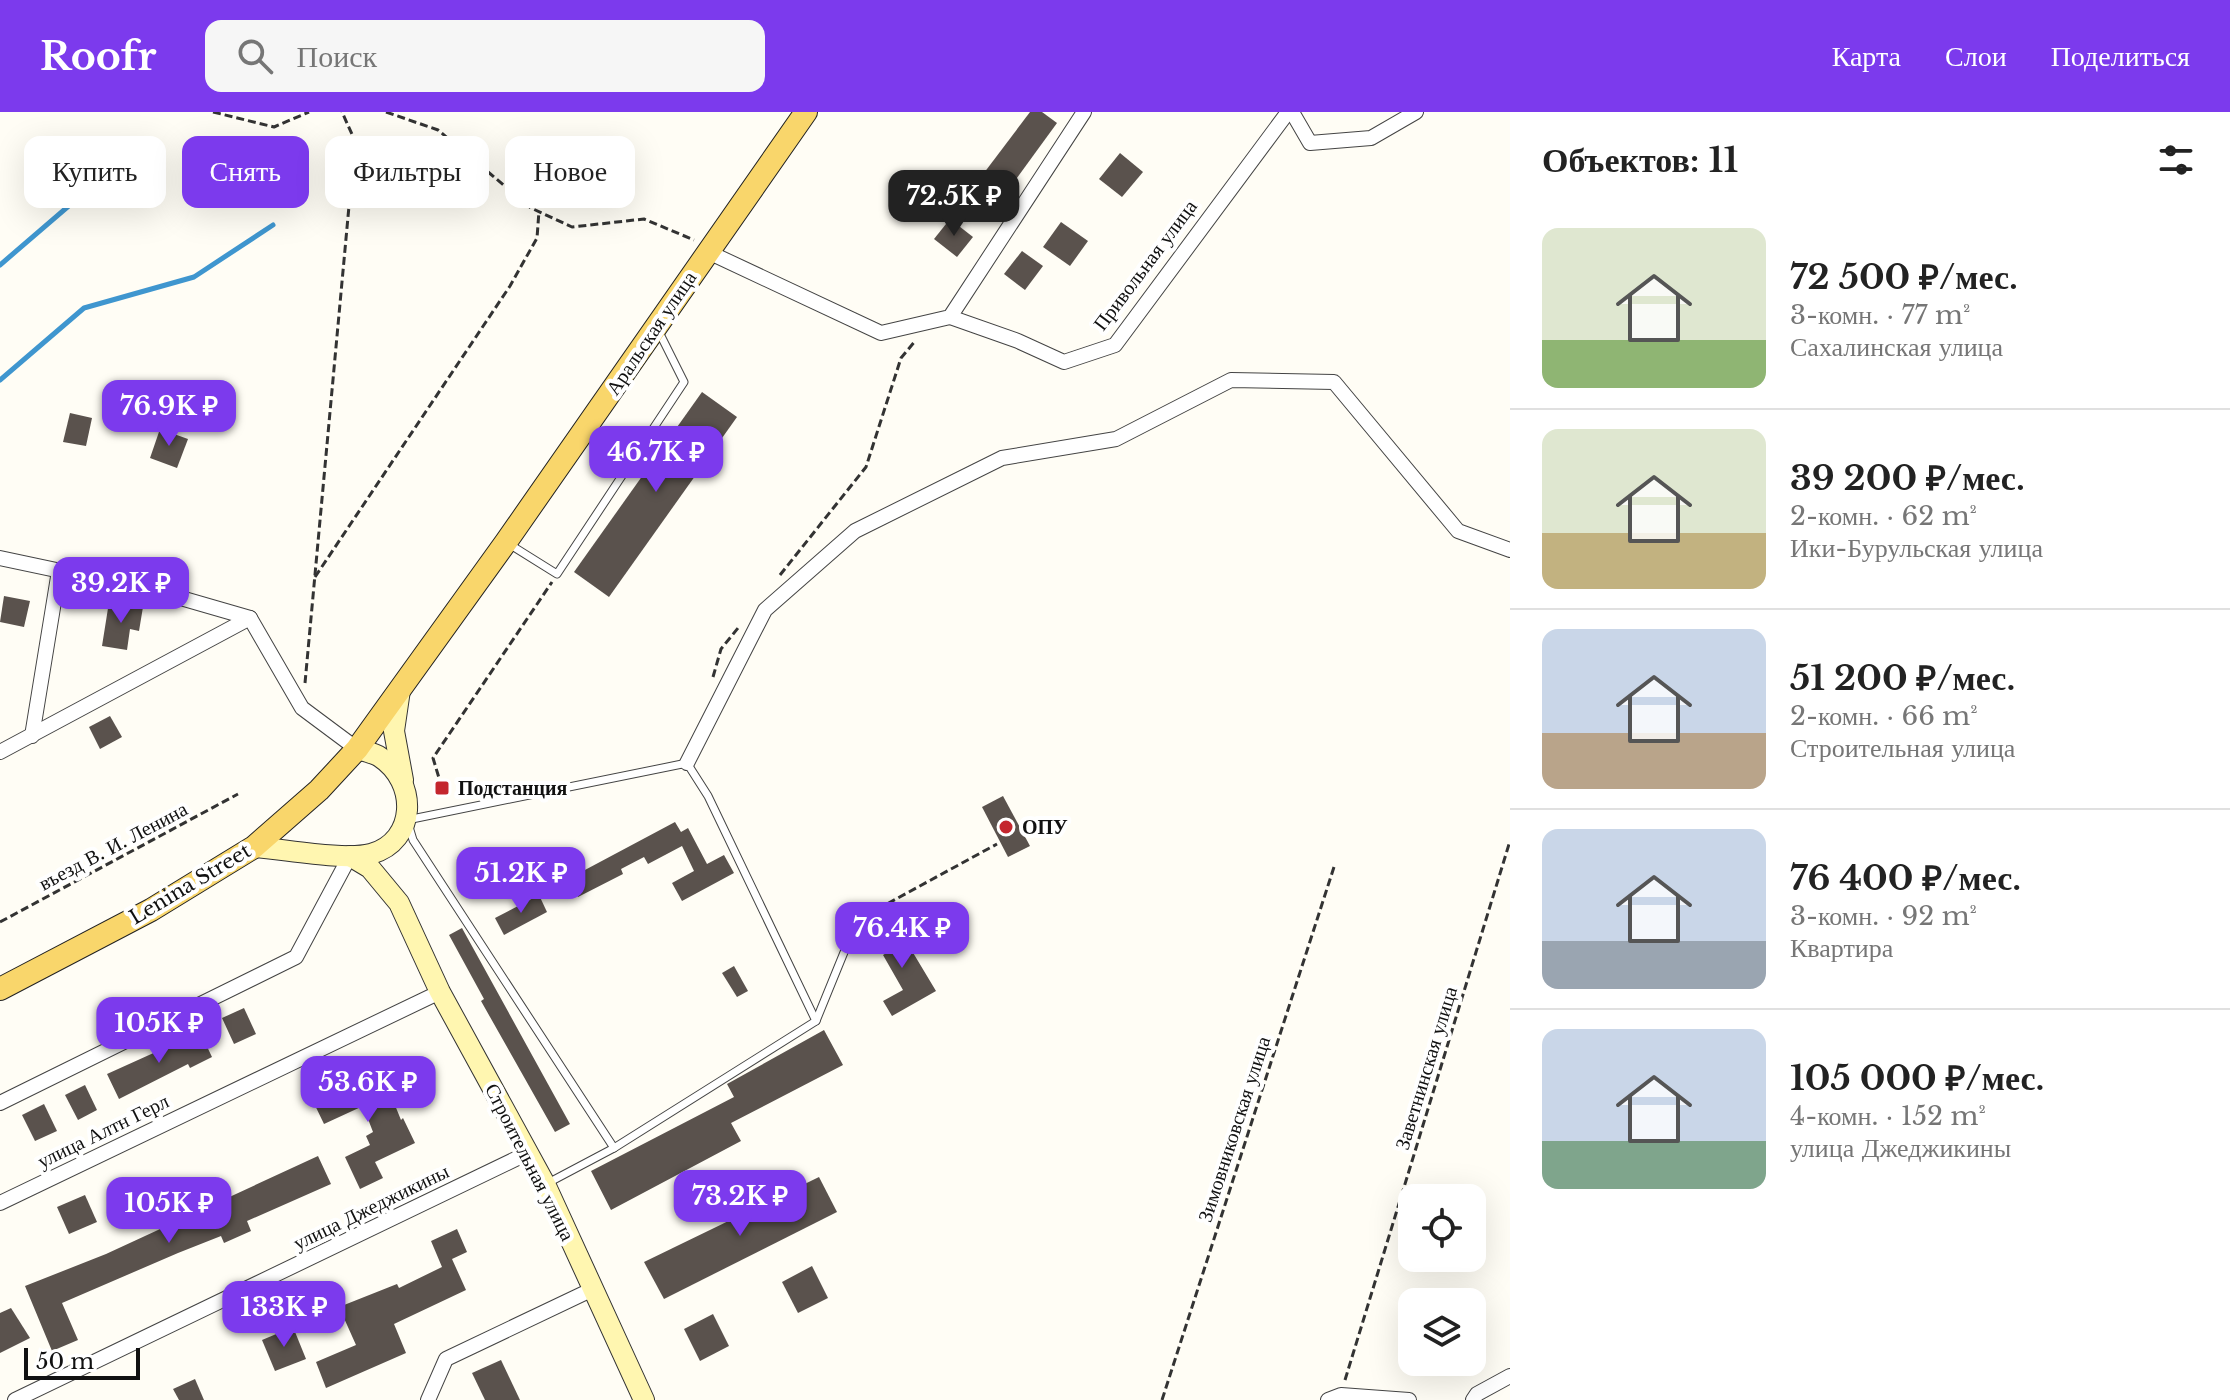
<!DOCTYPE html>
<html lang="ru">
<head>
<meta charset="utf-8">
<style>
	:root { --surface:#fff; --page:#f6f6f6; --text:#222; --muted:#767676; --line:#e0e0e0; --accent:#7c3aed }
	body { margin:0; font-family:"Libre Baskerville",serif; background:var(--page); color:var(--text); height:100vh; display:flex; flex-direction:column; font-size:30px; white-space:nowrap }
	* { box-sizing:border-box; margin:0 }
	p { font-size:26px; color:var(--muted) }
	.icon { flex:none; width:44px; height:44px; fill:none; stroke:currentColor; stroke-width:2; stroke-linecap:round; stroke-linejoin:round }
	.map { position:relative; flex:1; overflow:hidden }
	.side { display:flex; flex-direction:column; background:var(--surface); width:720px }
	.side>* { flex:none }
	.top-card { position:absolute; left:24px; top:24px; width:760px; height:72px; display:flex; gap:16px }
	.controls { position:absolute; left:1398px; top:1072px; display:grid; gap:16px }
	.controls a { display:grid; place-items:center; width:88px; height:88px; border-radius:16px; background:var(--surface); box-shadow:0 8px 32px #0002; font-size:40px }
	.scale { position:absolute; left:24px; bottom:20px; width:116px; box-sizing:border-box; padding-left:8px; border:4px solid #111; border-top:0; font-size:22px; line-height:28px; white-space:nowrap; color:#111; -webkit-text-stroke:6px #fff; paint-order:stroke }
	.price { position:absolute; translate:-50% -68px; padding:0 18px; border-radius:16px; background:var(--accent); color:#fff; font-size:26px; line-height:52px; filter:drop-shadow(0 2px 4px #0008) }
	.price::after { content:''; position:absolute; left:50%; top:48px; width:24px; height:18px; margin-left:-12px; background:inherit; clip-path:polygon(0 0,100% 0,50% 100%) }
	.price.current { background:#222; color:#fff }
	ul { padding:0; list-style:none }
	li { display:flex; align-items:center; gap:24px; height:200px; padding:0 32px }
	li+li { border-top:2px solid var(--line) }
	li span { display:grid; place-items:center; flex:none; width:224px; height:160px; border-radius:16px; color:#555 }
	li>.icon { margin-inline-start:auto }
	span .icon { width:96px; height:96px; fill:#fffc; stroke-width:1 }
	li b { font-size:34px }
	h2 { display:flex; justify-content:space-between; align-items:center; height:96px; padding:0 32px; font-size:34px }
	.chip { padding:0 28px; border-radius:16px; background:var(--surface); box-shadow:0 8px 32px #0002; font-size:28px; line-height:72px }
	.chip.current { background:var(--accent); color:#fff }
	header { display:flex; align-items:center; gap:48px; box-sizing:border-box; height:112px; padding:0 40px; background:var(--accent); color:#fff }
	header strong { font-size:38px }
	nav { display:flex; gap:44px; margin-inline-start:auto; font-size:28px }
	.search { width:560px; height:72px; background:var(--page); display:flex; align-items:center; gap:20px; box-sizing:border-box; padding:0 28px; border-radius:16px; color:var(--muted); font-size:30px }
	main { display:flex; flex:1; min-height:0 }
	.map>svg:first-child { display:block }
</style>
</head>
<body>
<header>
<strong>Roofr</strong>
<div class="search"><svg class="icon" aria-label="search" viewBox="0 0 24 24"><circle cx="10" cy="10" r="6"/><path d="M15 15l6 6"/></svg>Поиск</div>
<nav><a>Карта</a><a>Слои</a><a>Поделиться</a></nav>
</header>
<main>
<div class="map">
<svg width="1510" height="1288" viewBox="0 0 1510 1288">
	<rect width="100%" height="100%" fill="#fffdf5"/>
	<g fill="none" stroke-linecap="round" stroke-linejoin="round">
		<g stroke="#3f96cf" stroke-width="5">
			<polyline points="0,153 128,43"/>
			<polyline points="0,268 84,196 194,165 273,113"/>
		</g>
	</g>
	<g fill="#5a524d">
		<polygon points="1030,0 1042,0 1057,11 987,107 962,90"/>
		<polygon points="1120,41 1143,60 1122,85 1099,67"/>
		<polygon points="950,107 973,125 957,145 934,127"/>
		<polygon points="1061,110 1088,129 1070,154 1043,135"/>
		<polygon points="1022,139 1043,154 1025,178 1004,162"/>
		<polygon points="702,280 737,305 609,485 574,460"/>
		<polygon points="70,301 92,306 86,334 63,330"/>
		<polygon points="160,317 188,327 177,356 150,346"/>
		<polygon points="4,484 30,489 24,515 0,510"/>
		<polygon points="109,490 143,495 139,519 130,517 127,538 102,534"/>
		<polygon points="110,604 122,625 100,637 89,615"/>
		<polygon points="1003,684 1030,734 1008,745 982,695"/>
		<polygon points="675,710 681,720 688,716 707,752 724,743 734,761 682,789 672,771 694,759 682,734 648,752 644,745 621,757 623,762 578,785 568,767"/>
		<polygon points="539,783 547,800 504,823 495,806"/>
		<polygon points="878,799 898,834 906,829 936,879 892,904 883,889 903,878 883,843 888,840 867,806"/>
		<polygon points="462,816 570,1012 555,1020 481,889 484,887 449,823"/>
		<polygon points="734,854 748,879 737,885 722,861"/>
		<polygon points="244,896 256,922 234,932 222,906"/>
		<polygon points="824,918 843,953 731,1011 741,1029 611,1098 591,1059 734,985 727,972"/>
		<polygon points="200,920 212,945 190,956 188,952 119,987 107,962"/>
		<polygon points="382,961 401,1008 403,1006 415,1031 375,1050 383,1066 360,1077 345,1045 370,1033 366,1024 373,1020 363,994 324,1012 311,985 339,972 342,978"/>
		<polygon points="85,973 97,998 78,1008 65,983"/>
		<polygon points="44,992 57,1019 35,1029 22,1003"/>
		<polygon points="318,1044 331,1072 247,1109 251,1119 224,1131 221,1124 178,1141 62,1191 78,1228 52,1239 25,1174 106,1142"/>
		<polygon points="819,1065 837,1100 664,1187 644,1150"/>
		<polygon points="85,1083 97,1110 69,1122 57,1095"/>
		<polygon points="457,1117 467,1140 452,1147 466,1178 394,1212 406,1241 326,1276 316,1250 356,1233 339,1195 397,1172 399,1176 442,1155 431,1129"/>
		<polygon points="812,1154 828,1186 798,1201 782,1170"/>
		<polygon points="326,1173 338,1201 314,1211 302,1183"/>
		<polygon points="11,1196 30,1226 0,1241 0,1201"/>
		<polygon points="713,1202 729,1234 700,1249 684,1217"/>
		<polygon points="293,1215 306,1247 275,1259 262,1228"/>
		<polygon points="501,1248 520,1288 485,1288 472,1261"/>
		<polygon points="195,1267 204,1288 179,1288 173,1277"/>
	</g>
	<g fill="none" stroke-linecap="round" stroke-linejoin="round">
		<g stroke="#444" stroke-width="9">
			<g id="lane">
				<polyline points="509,432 557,462 684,270 659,220"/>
				<polyline points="614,1036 413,728 407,708 687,651 708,684 816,909"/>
				<polyline points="546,1072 614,1036 816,909 847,833"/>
			</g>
		</g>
		<g stroke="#444" stroke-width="16">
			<g id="street">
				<polyline points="1292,0 1310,31 1371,26 1416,0"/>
				<polyline points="706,139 881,221 950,205 1084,0"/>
				<polyline points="950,205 1018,229 1064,250 1115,233 1288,0"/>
				<polyline points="0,446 160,480 250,506 302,596 357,637"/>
				<polyline points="32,624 59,459"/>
				<polyline points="0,640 250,506"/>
				<polyline points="687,651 765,498 855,419 1002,346 1116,327 1231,268 1334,270 1458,419 1510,438"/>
				<polyline points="0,991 296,845 350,744"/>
				<polyline points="0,1091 440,880"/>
				<polyline points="15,1288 528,1041"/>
				<polyline points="428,1288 446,1247 593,1177"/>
				<polyline points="1328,1288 1341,1283 1409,1288"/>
				<polyline points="1473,1288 1477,1282 1510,1264"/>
			</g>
		</g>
		<g stroke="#333" stroke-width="22">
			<g id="secondary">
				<polyline points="400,578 394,619 403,668"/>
				<path d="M254 735C284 737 344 749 371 742 417 729 418 670 380 645 374 641 364 639 357 637"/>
				<polyline points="350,744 370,756 399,791 440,880 545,1072 644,1288"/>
			</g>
		</g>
		<g stroke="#222" stroke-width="24">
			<polyline id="primary" points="0,877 151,798 254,735 319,678 357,637 506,430 806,0"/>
		</g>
		<g stroke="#333" stroke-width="3" stroke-dasharray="8 4" stroke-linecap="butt">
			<polyline points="213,0 274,15 309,0"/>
			<polyline points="386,0 438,18 531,96 572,115 644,107 694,128"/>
			<polyline points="780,463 866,355 901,246 916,228"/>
			<polyline points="315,465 510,174 537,126 539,99"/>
			<polyline points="713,565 721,537 738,516"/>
			<polyline points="305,571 355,29 342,0"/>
			<polyline points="442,676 433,646 552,470"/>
			<polyline points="0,810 238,682"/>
			<polyline points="853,822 863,805 997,732"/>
			<polyline points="1345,1268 1510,729"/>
			<polyline points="1162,1288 1334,755"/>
		</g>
		<use href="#lane" stroke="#fff" stroke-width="7"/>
		<use href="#street" stroke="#fff" stroke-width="14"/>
		<use href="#secondary" stroke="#fff6b0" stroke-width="20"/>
		<use href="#primary" stroke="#f9d66b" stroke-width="22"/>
	</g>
	<g fill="#c4262e" stroke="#fff" stroke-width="3">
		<rect x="434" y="668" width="16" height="16" rx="4"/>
		<circle cx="1006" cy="715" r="8"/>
	</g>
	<g text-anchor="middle" stroke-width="8" stroke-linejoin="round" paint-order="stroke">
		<g font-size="20" fill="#111" stroke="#fff">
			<text transform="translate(1145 153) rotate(-53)" y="7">Привольная улица</text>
			<text transform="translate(651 221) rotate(-56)" y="7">Аральская улица</text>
			<text transform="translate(113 734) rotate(-28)" y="7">въезд В. И. Ленина</text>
			<text transform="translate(190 772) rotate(-31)" y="7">Lenina Street</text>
			<text transform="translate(1426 956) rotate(-73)" y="7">Заветнинская улица</text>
			<text transform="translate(1234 1017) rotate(-72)" y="7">Зимовниковская улица</text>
			<text transform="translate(103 1019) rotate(-26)" y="7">улица Алтн Герл</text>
			<text transform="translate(530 1050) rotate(63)" y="7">Строительная улица</text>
			<text transform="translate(371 1095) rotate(-26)" y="7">улица Джеджикины</text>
		</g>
		<g font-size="20" font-weight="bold" fill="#111" stroke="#fff" text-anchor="start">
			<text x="458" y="683">Подстанция</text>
			<text x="1022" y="722">ОПУ</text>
		</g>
	</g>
</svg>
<div class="controls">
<a><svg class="icon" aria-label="locate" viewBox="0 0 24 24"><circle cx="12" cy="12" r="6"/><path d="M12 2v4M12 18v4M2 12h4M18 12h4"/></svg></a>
<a><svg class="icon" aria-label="layers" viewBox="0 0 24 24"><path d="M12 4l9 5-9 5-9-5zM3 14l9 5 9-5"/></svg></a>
</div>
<div class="scale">50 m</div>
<b class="price current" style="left:954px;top:126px">72.5K ₽</b>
<b class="price" style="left:169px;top:336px">76.9K ₽</b>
<b class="price" style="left:656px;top:382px">46.7K ₽</b>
<b class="price" style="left:121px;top:513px">39.2K ₽</b>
<b class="price" style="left:521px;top:803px">51.2K ₽</b>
<b class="price" style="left:902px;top:858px">76.4K ₽</b>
<b class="price" style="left:159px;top:953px">105K ₽</b>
<b class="price" style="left:368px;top:1012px">53.6K ₽</b>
<b class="price" style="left:740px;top:1126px">73.2K ₽</b>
<b class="price" style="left:169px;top:1133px">105K ₽</b>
<b class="price" style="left:284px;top:1237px">133K ₽</b>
<div class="top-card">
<a class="chip">Купить</a>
<a class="chip current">Снять</a>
<a class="chip">Фильтры</a>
<a class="chip">Новое</a>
</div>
</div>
<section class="side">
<h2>Объектов: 11<svg class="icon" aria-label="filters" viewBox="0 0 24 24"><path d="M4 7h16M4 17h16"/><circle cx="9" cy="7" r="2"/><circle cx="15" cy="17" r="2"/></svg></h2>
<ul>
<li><span style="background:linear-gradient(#dfe7d0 70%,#8fb573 0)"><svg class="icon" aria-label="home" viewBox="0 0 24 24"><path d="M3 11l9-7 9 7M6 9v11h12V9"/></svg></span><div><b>72 500 ₽/мес.</b><p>3-комн. · 77 m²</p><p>Сахалинская улица</p></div></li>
<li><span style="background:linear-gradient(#dfe7d0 65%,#c2b280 0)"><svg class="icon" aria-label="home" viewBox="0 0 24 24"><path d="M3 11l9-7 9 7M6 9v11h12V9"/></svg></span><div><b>39 200 ₽/мес.</b><p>2-комн. · 62 m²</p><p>Ики-Бурульская улица</p></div></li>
<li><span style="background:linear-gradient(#c9d6e8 65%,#b9a48a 0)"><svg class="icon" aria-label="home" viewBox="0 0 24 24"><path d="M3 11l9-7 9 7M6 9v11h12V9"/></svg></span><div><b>51 200 ₽/мес.</b><p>2-комн. · 66 m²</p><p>Строительная улица</p></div></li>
<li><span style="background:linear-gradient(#c9d6e8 70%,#9aa5b1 0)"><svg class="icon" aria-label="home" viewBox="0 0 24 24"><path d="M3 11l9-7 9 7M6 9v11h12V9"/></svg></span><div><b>76 400 ₽/мес.</b><p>3-комн. · 92 m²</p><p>Квартира</p></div></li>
<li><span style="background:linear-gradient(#c9d6e8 70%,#7fa58c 0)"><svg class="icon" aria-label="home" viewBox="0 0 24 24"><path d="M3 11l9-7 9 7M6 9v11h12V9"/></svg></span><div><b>105 000 ₽/мес.</b><p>4-комн. · 152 m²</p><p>улица Джеджикины</p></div></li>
</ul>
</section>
</main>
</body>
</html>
